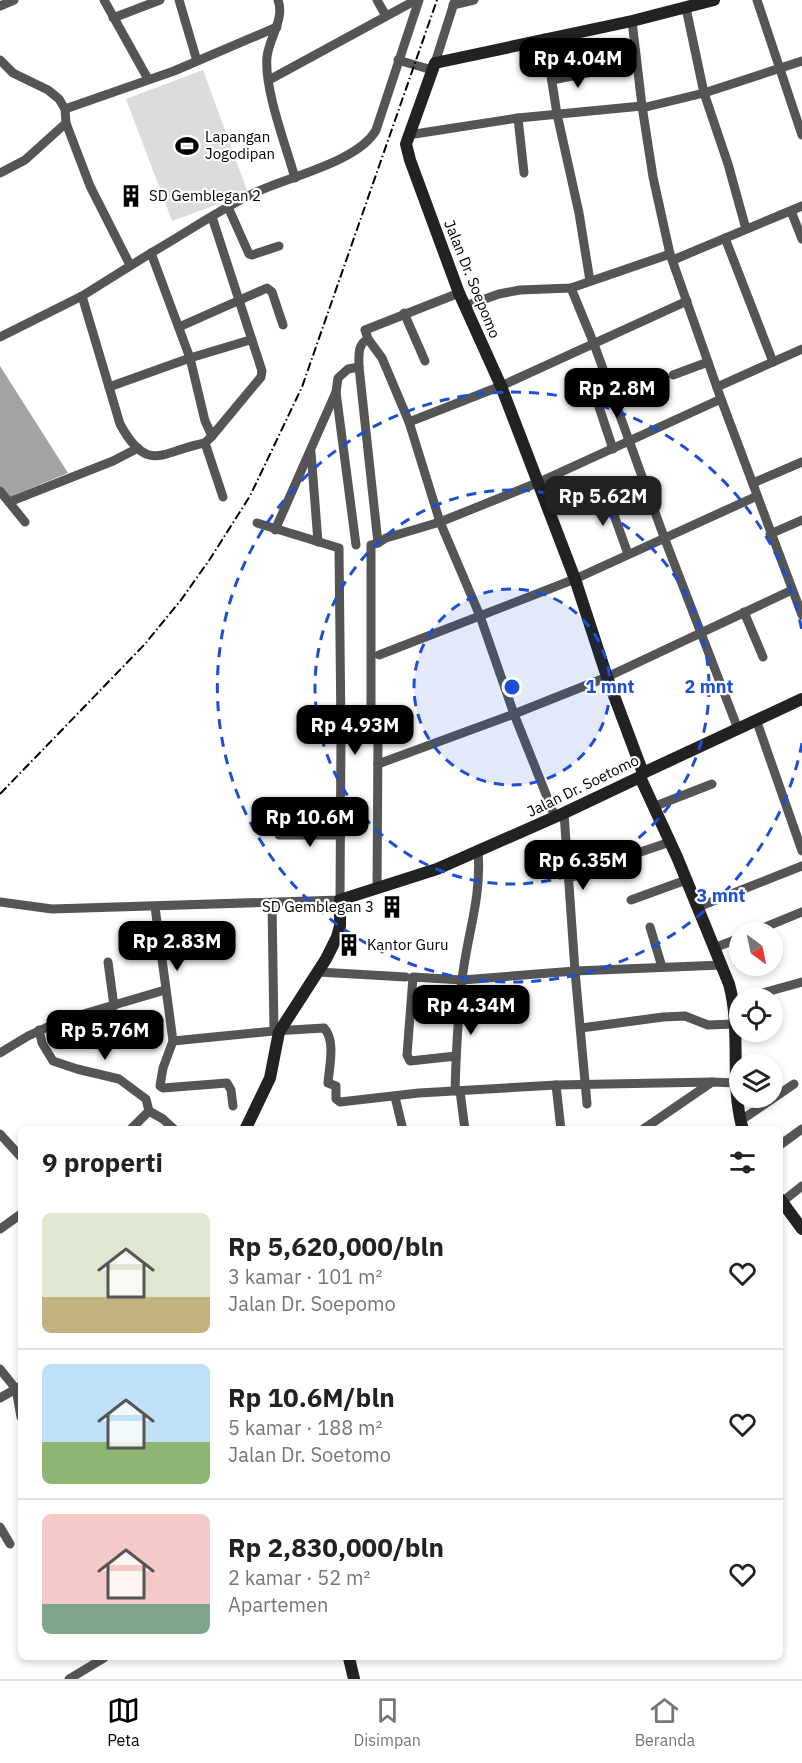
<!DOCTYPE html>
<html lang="id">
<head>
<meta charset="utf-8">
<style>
	:root { --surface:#fff; --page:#f2f2f2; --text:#222; --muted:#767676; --line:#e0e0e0; --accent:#000 }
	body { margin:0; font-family:"IBM Plex Sans",sans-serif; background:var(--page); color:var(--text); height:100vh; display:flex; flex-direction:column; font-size:22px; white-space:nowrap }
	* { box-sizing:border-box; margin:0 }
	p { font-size:20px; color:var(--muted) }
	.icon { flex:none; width:33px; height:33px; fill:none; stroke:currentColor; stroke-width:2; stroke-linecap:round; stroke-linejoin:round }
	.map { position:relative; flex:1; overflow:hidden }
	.sheet { position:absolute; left:18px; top:1126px; width:765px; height:534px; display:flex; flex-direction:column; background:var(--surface); border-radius:9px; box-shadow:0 3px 9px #0003 }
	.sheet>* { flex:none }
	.needle { width:39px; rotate:147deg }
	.buttons { position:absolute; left:729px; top:922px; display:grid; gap:12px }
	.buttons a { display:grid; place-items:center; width:54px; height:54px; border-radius:50%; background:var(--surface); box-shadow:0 3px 9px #0003; font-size:30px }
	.price { position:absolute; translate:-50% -51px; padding:0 14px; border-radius:12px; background:var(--accent); color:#fff; font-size:20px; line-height:39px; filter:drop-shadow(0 2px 3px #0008) }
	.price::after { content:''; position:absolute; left:50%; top:36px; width:18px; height:14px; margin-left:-9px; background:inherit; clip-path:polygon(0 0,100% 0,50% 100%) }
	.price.on { background:#222; color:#fff }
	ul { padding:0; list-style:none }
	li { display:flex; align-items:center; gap:18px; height:150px; padding:0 24px }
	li+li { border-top:2px solid var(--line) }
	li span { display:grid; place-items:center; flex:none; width:168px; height:120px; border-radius:9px; color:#555 }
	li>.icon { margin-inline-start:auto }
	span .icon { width:72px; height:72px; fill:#fffc; stroke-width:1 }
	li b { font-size:26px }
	h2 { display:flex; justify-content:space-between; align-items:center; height:72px; padding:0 24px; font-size:26px }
	.menu { display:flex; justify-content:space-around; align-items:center; height:84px; border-top:2px solid var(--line); background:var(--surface); font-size:16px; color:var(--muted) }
	.menu a { display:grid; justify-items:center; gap:3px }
	.menu .on { color:var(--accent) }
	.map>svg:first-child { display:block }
</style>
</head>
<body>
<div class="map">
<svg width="802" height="1679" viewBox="0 0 802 1679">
	<rect width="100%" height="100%" fill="#fff"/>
	<polygon fill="#dcdcdc" points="203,70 248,193 172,221 126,99"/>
	<polygon fill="#a3a3a3" points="0,366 68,473 7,498 0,489"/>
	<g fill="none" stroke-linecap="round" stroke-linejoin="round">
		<g stroke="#555" stroke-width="9">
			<polyline points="104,0 148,79"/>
			<polyline points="179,0 197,61"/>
			<path d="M278 0C285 19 269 38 267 57 264 89 286 146 295 178"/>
			<polyline points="377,0 386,16"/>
			<polyline points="757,0 802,135"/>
			<polyline points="453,5 474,0"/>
			<polyline points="0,6 14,0"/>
			<polyline points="686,8 704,93 728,164 746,229"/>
			<polyline points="113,18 160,0"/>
			<polyline points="632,21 642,106 653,177 670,254 721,399 802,615"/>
			<polyline points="545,38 557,114 579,213 590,281"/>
			<polyline points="0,60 13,73 48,90 59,99 65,109 66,123 90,186 130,265"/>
			<polyline points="398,60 432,70"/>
			<polyline points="435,63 455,0"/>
			<polyline points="269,80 416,0"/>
			<polyline points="552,80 597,71"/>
			<polyline points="642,108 704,93 802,61"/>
			<polyline points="65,109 174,71 277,27"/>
			<polyline points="518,118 524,173"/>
			<polyline points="408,135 518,118 642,106"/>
			<polyline points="0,173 25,160 66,123"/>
			<polyline points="228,207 249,254 252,255 279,246"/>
			<polyline points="791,211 802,239"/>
			<polyline points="725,238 773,362"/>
			<polyline points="673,260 802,206"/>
			<polyline points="571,288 594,344 664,537 738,729"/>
			<path d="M82 296 120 424C148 476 164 450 205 443"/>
			<polyline points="465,306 499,294 520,290 571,288 670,254"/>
			<polyline points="404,313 425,361"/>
			<polyline points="179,327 267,288 272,292 283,325"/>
			<polyline points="0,337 82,296 151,253"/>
			<polyline points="368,339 382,358 409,422 440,522 480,616 514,714 555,817"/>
			<polyline points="673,375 708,362"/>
			<polyline points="109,387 190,358 250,340"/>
			<polyline points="717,387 802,349"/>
			<polyline points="336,392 356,545"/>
			<polyline points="596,398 613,449"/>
			<polyline points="409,422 501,386 687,301"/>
			<polyline points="212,436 261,377 262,371 212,217"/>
			<polyline points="311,452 318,542"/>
			<polyline points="753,483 802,462"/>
			<polyline points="605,490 628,554"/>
			<polyline points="0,491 25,522"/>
			<path d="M223 497 205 443 212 436 205 421 190 358 151 253C184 234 216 212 250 195 282 178 358 163 376 130L419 0"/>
			<polyline points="9,502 113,461 138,448"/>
			<polyline points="275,530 336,392 338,378 348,369 359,367"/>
			<polyline points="770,534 802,520"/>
			<polyline points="378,543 386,538 440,522 537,483 721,399"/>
			<polyline points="744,612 763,657"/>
			<polyline points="379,655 575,579 757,496"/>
			<polyline points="757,722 802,851"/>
			<path d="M371 734V545L378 543 359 367C359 357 357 344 368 339L365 330 459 293"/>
			<polyline points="341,735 374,734 378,741 377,888"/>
			<polyline points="378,764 514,714 607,677 792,590"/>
			<polyline points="653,807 712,784"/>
			<polyline points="564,813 575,971 587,1104"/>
			<polyline points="279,835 341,835"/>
			<polyline points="568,878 599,870 608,863 670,842"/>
			<polyline points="631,900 686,880"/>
			<polyline points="0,902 52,909 340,900 341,732 339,548 257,523"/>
			<polyline points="272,903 274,1031"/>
			<polyline points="155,907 173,1041 163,1068 160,1086 163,1088 227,1083 231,1090 233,1106"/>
			<polyline points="698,907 802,866"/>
			<polyline points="650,927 662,967"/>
			<polyline points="751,933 802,912"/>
			<polyline points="714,948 740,938"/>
			<polyline points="108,962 114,1006"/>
			<polyline points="318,972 406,977"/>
			<polyline points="741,999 802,982"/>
			<polyline points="581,1028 663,1017 685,1016 708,1025 734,1024"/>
			<polyline points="39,1030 42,1043 53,1061 77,1069 119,1079 146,1099 149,1111 130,1130"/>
			<path d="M173 1041 274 1031 324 1028C336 1040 329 1068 328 1083L336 1086V1099L340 1102 419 1093 556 1085 712 1082 736 1083"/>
			<polyline points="0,1053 28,1036 63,1020 165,990"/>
			<polyline points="456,1056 410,1061 407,1055 413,977 462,980 575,971 722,965"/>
			<polyline points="556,1085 561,1130"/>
			<path d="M455 1091C456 1054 458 1017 462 980 467 935 482 897 478 851"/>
			<polyline points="460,1091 465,1130"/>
			<polyline points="395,1097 403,1130"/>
			<polyline points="149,1111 163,1119 175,1130"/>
			<polyline points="740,1121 794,1084"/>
			<polyline points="642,1130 712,1082"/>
			<polyline points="0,1134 21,1157"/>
			<polyline points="780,1145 802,1129"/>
			<polyline points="782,1202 802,1186"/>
			<polyline points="0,1229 21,1214"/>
			<polyline points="0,1369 16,1389 21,1417"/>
			<polyline points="0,1398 19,1387"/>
			<polyline points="0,1527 10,1544"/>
			<polyline points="69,1679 104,1658"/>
		</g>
		<g stroke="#222" stroke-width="12">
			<polyline points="643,773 607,677 575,579 501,386 459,293 410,160 406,144 435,63 632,21 714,0"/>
			<path d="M640 777 677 857 729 984C742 1031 729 1082 743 1130"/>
			<polyline points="245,1130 270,1078 279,1032 326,959 337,937 340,926 340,900 437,869 564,813 640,777 643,773 802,699"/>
			<polyline points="780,1199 802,1229"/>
			<polyline points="349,1658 354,1679"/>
		</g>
		<polyline stroke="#000" stroke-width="2" stroke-dasharray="9 3 1.5 3" stroke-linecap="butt" points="0,794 145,644 181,600 210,559 250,496 302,387 437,0"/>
	</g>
	<circle cx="512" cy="687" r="98" fill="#1d4ed8" fill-opacity=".12"/>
	<g fill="none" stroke="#1d4ed8" stroke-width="3" stroke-dasharray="10 8">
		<circle cx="512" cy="687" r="98"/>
		<circle cx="512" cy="687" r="197"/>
		<path d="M802 743A295 295 0 1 1 802 631"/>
	</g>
	<defs>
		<g id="stadium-bare" transform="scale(1.8)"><path d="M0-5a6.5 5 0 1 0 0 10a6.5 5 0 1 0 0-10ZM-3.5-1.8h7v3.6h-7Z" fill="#000" stroke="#fff" stroke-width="2.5" paint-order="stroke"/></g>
		<g id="building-bare" transform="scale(1.8)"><path d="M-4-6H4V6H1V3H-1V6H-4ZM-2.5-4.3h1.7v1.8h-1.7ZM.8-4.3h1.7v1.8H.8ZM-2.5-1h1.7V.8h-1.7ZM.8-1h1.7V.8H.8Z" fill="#000" stroke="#fff" stroke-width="2.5" paint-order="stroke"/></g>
	</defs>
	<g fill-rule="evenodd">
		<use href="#stadium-bare" x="187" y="146"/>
		<use href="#building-bare" x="131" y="196"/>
		<use href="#building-bare" x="392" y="907"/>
		<use href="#building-bare" x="349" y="945"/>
	</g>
	<g text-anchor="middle" stroke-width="4.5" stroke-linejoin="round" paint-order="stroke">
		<g font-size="15" fill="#000" stroke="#fff" text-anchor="start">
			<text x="205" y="142">Lapangan<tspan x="205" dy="17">Jogodipan</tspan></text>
			<text x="149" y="201">SD Gemblegan 2</text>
			<text x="374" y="912" text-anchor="end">SD Gemblegan 3</text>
			<text x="367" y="950">Kantor Guru</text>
		</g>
		<g font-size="15" fill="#000" stroke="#fff">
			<text transform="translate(472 279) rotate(68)" y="5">Jalan Dr. Soepomo</text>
			<text transform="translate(583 786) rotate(-26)" y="5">Jalan Dr. Soetomo</text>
		</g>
	</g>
	<circle cx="512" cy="687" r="9" fill="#1d4ed8" stroke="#fff" stroke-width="3"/>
	<g font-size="18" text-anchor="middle" font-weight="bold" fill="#1d4ed8" stroke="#fff" stroke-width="4.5" stroke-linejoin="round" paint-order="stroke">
		<text x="610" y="693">1 mnt</text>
		<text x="709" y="693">2 mnt</text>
		<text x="721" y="902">3 mnt</text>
	</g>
</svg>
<div class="buttons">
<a><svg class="needle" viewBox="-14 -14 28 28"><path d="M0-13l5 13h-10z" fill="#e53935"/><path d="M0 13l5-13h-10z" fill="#767676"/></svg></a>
<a><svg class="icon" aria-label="locate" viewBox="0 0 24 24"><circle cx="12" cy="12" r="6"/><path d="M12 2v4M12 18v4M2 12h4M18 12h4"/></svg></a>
<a><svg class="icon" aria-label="layers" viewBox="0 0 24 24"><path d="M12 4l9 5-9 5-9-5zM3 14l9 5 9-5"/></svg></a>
</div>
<b class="price" style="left:578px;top:89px">Rp 4.04M</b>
<b class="price" style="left:617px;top:419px">Rp 2.8M</b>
<b class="price on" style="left:603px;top:527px">Rp 5.62M</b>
<b class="price" style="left:355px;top:756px">Rp 4.93M</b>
<b class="price" style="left:310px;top:848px">Rp 10.6M</b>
<b class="price" style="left:583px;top:891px">Rp 6.35M</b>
<b class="price" style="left:177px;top:972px">Rp 2.83M</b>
<b class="price" style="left:471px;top:1036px">Rp 4.34M</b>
<b class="price" style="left:105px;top:1061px">Rp 5.76M</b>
<section class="sheet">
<h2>9 properti<svg class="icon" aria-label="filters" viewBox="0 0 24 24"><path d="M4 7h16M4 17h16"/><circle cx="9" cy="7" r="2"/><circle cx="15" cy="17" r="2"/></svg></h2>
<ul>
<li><span style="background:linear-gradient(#dfe7d0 70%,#c2b280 0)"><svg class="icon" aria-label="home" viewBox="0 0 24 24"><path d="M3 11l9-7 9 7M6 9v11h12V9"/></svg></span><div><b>Rp 5,620,000/bln</b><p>3 kamar · 101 m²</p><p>Jalan Dr. Soepomo</p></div><svg class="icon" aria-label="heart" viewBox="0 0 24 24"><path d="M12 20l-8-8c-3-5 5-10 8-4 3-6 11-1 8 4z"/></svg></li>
<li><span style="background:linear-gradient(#bfe0f5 65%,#8fb573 0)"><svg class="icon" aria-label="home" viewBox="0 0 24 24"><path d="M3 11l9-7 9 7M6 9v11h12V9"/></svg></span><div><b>Rp 10.6M/bln</b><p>5 kamar · 188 m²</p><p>Jalan Dr. Soetomo</p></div><svg class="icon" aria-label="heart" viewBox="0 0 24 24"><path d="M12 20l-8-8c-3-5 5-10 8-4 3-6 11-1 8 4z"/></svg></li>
<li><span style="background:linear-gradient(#f6c9c9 75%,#7fa58c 0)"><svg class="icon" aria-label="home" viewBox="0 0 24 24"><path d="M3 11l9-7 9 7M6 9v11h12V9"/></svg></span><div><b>Rp 2,830,000/bln</b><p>2 kamar · 52 m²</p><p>Apartemen</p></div><svg class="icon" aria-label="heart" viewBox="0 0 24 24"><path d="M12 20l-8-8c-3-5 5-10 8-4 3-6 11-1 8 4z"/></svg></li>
</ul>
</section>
</div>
<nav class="menu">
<a class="on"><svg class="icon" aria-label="map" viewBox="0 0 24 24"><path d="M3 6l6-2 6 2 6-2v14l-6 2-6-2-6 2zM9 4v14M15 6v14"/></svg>Peta</a>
<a><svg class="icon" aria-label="saved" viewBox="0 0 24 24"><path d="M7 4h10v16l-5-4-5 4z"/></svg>Disimpan</a>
<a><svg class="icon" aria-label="home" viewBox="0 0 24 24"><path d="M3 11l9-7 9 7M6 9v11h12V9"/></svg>Beranda</a>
</nav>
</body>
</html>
